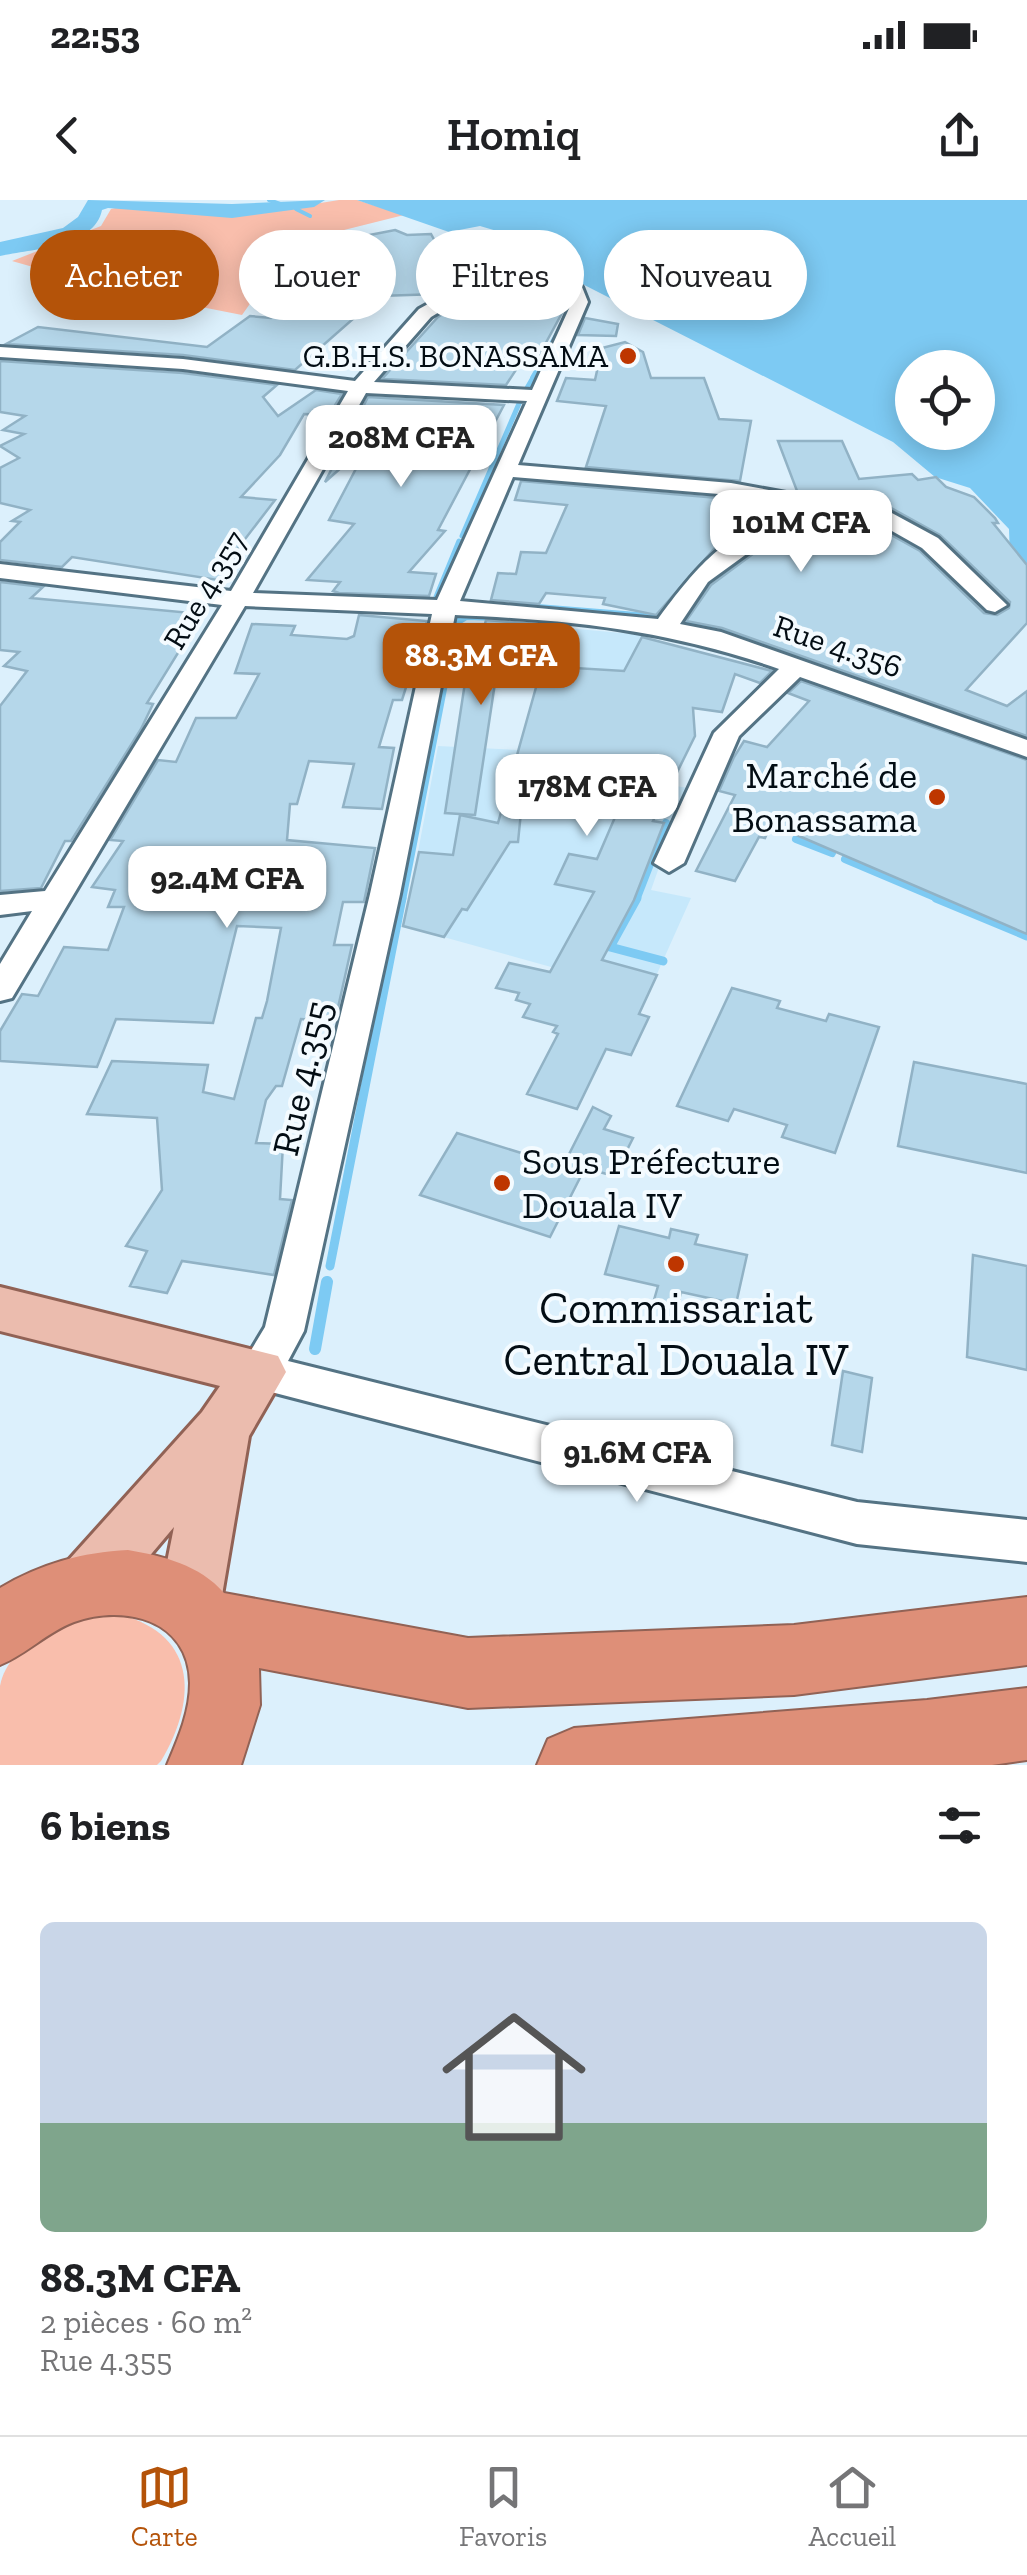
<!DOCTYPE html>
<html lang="fr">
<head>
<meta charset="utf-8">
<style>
	:root { --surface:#fff; --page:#f2f2f2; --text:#202124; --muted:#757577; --line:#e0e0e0; --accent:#b45309 }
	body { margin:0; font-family:"Zilla Slab",serif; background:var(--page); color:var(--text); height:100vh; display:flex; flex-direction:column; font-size:38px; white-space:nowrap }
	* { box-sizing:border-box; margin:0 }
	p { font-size:32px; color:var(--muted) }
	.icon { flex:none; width:55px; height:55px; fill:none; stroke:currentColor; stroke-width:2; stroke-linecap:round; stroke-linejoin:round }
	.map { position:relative; height:1565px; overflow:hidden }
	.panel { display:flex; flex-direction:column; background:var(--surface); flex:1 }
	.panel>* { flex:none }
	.guide { position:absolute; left:30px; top:30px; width:968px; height:90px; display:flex; gap:20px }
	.buttons { position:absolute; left:895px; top:150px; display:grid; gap:20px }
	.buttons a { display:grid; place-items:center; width:100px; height:100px; border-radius:50%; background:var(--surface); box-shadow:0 5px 25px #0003; font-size:50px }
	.price { position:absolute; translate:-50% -85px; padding:0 22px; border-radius:20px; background:#fff; color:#222; font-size:32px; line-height:65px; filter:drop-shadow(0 2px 5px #0008) }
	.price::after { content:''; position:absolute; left:50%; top:60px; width:30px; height:22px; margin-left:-15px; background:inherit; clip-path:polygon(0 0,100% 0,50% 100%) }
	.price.on { background:var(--accent); color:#fff }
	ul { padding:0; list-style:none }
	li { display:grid; align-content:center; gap:20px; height:530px; padding:0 40px }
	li+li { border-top:2px solid var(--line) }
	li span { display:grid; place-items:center; height:310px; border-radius:15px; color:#555 }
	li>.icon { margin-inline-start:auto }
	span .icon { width:180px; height:180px; fill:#fffc; stroke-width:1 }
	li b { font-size:42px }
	h2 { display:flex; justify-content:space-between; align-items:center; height:120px; padding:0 40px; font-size:42px }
	.chip { padding:0 35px; border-radius:45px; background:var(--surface); box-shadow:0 5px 25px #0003; font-size:35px; line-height:90px }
	.chip.on { background:var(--accent); color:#fff }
	.status { display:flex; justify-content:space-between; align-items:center; height:70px; padding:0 50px; background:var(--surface); direction:ltr }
	.status svg { height:28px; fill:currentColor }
	header { display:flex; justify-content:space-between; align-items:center; height:130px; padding:0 40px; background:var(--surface); font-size:45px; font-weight:600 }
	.tab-bar { display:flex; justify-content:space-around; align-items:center; height:140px; border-top:2px solid var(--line); background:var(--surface); font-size:28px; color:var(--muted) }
	.tab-bar a { display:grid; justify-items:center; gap:5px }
	.tab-bar .on { color:var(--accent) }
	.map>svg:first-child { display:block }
</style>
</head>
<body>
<div class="status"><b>22:53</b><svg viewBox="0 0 49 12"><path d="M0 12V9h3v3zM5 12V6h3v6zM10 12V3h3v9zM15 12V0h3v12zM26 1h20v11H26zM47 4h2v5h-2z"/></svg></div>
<header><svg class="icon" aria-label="back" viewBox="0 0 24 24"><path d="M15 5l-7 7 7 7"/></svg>Homiq<svg class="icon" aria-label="share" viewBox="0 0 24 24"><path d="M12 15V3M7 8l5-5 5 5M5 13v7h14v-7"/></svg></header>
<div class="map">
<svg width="1027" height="1565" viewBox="0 0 1027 1565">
	<rect width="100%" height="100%" fill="#dcf0fc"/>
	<g fill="#c6e8fb">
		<polygon points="555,427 644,435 636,472 537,483"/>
		<polygon points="438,546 560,552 563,564 687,588 651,690 691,698 648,794 404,726"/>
	</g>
	<g fill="#f9beac">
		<polygon points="339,0 357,0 404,15 332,33 319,43 366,55 266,81 242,115 110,89 12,61 101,26 111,9 128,5 246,15"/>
		<path d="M112 1413C197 1430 199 1497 161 1561L157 1565H0C0 1540 0 1511 0 1486 9 1438 73 1421 112 1413Z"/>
	</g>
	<path fill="#7dcaf3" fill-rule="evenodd" d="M357 0H1027V374L1010 360 1009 329 970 288 935 277 893 242 547 66 490 46 507 34 480 26 449 32ZM912 168H978V232H912Z"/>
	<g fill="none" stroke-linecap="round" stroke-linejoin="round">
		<g stroke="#7dcaf3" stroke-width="4">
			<polyline points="269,0 289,7"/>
			<polyline points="296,9 310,16"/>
			<polyline points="572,139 582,120"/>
			<polyline points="532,178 567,115"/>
		</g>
		<g stroke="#7dcaf3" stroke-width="5">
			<polyline points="527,188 534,176"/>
			<polyline points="462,336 521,199"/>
			<polyline points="436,397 459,341"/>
		</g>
		<g stroke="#7dcaf3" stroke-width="8">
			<polyline points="513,406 661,418"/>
			<polyline points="673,421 711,429"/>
			<polyline points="721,432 900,494"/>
			<polyline points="931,505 1027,540"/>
			<polyline points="796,639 832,653"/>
			<polyline points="845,659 942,700"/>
			<polyline points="402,700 456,422 466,416 499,417"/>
			<polyline points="636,700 666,623"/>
		</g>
		<g stroke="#7dcaf3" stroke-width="9">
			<polyline points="637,698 610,747 663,761"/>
			<polyline points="936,698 1027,736"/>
			<polyline points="330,1066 402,698"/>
		</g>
		<polyline stroke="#7dcaf3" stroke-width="12" points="315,1149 327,1082"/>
		<path fill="#7dcaf3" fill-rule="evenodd" d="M88 0 232 4 325 0 314 7 232 18 108 8 102 10C95 47 31 49 0 56V42L63 28 78 17Z"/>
	</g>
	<g fill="#b5d7ea" stroke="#91b2c5" stroke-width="2.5">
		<polygon points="395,30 407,35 431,34 437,45 434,61 483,69 439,94 379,96 295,170 183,155 6,144 38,127 207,147 250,116 271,118 307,91 349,71 341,69 380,54 344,40"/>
		<polygon points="515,71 535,75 509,87 568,102 536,161 523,159 506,185 382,179 438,117"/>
		<polygon points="585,118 618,124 616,136 578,135"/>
		<polygon points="625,142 643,152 651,178 704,178 719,219 751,221 740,281 586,267 606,206 557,201 566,178 595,180 602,148"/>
		<polygon points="0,161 183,173 277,185 263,197 278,216 316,190 342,194 329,215 304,214 280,255 241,297 275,300 232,356 239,357 224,381 72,357 62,367 0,360 0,342 20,322 12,321 30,310 0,303 0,268 19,258 0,246 24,234 3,230 25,216 0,212"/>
		<polygon points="368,197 504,205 438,330 445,331 409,372 436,374 429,396 339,393 333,391 340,382 307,380 354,324 329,320 370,242 325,282"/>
		<polygon points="778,241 842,241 859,279 912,274 918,280 936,277 946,287 974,297 995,318 998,323 993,323 1027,365 1027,423 966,490 1007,506 1027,491 1027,536 722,428 686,421 711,385 761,348 759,331 744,332 714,349 656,415 603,404 605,398 546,393 539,404 491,400 498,373 516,374 521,352 546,353 567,305 515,300 521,281 730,299 875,326 920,351 984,413 997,415 1009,408 1010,402 940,335 891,308 797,291"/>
		<polygon points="0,382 43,387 31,398 202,414 147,503 153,504 141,529 71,641 65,641 41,688 0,691 0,506 27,471 4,466 19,452 0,450"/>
		<polygon points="359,415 427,421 402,500 393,500 379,547 394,548 382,609 343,607 354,564 309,561 297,604 290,604 287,640 375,648 364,702 343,702 334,745 352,745 335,821 301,819 282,886 276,886 266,900 256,943 283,944 280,999 292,1000 274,1075 182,1061 167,1093 130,1086 147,1051 126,1046 162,990 157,918 87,914 112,861 208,865 203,892 234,899 256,818 262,818 267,801 281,728 237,726 213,823 116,819 97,867 0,861 0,831 22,794 38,796 64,747 108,750 124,707 108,707 115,690 92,687 123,641 110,640 158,560 176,562 196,518 236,518 259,474 235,473 252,424 295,426 291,435 347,439 354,436"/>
		<polygon points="486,420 537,424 535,451 500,450 475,615 445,613 470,450 475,450 479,427 484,427"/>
		<polygon points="642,437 772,471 760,483 735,474 722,512 693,508 695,536 653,621 664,623 634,700 602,760 657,775 639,814 649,817 631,855 606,849 577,909 527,894 558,834 553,832 557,826 523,817 530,804 516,800 519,793 496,788 509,763 550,772 594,692 555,684 569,654 597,659 619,608 590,603 592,598 523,592 518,642 510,642 467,710 462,709 444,737 403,726 419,652 453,655 460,615 498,623 542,466 624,471"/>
		<polygon points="801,481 1027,560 1027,734 771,624 765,638 759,637 735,681 696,671 735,595 719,591 734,557 744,541 767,547 809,501 788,493"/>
		<polygon points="732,788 780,801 777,808 826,821 829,814 879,827 835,953 782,937 787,925 734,909 728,921 677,906"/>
		<polygon points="914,862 1027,884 1027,973 898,946"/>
		<polygon points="593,907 611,916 604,929 633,938 614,976 585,968 550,1037 420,995 457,933 563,966"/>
		<polygon points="619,1026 669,1038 671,1029 698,1035 695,1044 747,1055 736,1104 681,1092 678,1105 654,1100 658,1086 605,1074"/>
		<polygon points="973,1055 1027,1066 1027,1170 967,1157"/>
		<polygon points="843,1171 872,1178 862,1252 832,1245"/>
	</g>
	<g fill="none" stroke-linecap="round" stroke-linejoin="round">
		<g stroke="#547384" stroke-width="6">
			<path id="minor" d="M502 63 516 66 431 117 374 182 532 190 572 102 568 90 582 87 588 102 518 265 731 283 890 312 938 338 1007 405 995 412 987 410 922 348 876 322 731 295 513 277 460 401 658 419C676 395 724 327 759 335V345L708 382 680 424 721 432 1027 540V557L800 477 739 536 684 663 669 672 654 663 714 533 779 469C668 430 572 420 455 415L400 694 304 1131 288 1161 857 1302 1027 1320V1362L857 1344 244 1185 238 1172 265 1127 370 694 432 414 245 406 12 798 0 801V764L32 711 0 715V695L45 691 222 405 0 378V364L231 391 348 191 183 169 0 157V147L183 159 355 181 419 109ZM366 193 527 201 437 400 253 393Z"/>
		</g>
		<g stroke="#916255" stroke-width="6">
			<polygon id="major" points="0,1087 278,1156 286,1172 249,1236 220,1407 211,1428 189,1437 167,1428 158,1407 174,1327 109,1404 88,1412 67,1404 58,1383 67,1362 202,1212 220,1186 0,1131"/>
		</g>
		<g stroke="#916255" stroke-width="4">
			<g id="highway">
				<path d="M128 1350C163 1356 200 1365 224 1393L468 1438 794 1425 1027 1397V1465L794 1495 468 1508 259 1468 260 1505 241 1565H167C178 1539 190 1512 190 1483 189 1419 124 1404 74 1422 47 1432 27 1454 0 1465V1388C40 1364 83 1352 128 1350Z"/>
				<polygon points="1027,1488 1027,1560 992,1565 537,1565 548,1539 574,1528 927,1500"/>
			</g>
		</g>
		<use href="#minor" fill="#fff" fill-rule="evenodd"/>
		<use href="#major" fill="#ebbcae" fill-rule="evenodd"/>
		<use href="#highway" fill="#de8f78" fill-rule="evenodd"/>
	</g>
	<g fill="#be3600" stroke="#f4fbff" stroke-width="4">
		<circle cx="628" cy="156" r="10"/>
		<circle cx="937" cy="597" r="10"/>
		<circle cx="502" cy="983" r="10"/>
		<circle cx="676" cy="1064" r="10"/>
	</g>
	<g text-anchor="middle" stroke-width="8" stroke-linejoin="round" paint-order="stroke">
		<g font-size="32" fill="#030d14" stroke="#f4fbff" text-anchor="end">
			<text x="608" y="167">G.B.H.S. BONASSAMA</text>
		</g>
		<g font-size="32" fill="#030d14" stroke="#f4fbff">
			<text transform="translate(205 390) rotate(-59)" y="11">Rue 4.357</text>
			<text transform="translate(838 446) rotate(19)" y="11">Rue 4.356</text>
		</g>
		<g font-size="38" fill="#030d14" stroke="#f4fbff" text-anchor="end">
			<text x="917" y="588">Marché de<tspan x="917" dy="44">Bonassama</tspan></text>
			<text x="522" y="974" text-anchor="start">Sous Préfecture<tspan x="522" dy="44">Douala IV</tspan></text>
		</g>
		<g font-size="38" fill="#030d14" stroke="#f4fbff">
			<text transform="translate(302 878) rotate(-77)" y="13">Rue 4.355</text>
		</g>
		<g font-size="45" fill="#030d14" stroke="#f4fbff">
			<text x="676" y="1123">Commissariat<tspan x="676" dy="52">Central Douala IV</tspan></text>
		</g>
	</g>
</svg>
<div class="buttons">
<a><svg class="icon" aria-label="locate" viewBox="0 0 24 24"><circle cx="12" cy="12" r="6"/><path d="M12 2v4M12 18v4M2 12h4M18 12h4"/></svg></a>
</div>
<b class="price" style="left:401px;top:290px">208M CFA</b>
<b class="price" style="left:801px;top:375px">101M CFA</b>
<b class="price on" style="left:481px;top:508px">88.3M CFA</b>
<b class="price" style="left:587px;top:639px">178M CFA</b>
<b class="price" style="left:227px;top:731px">92.4M CFA</b>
<b class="price" style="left:637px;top:1305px">91.6M CFA</b>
<div class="guide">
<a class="chip on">Acheter</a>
<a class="chip">Louer</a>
<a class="chip">Filtres</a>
<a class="chip">Nouveau</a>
</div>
</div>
<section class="panel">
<h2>6 biens<svg class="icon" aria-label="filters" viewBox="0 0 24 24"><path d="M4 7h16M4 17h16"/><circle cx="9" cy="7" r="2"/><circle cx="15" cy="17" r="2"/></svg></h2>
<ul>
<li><span style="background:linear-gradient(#c9d6e8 65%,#7fa58c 0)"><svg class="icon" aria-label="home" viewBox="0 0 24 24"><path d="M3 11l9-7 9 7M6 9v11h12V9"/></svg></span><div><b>88.3M CFA</b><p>2 pièces · 60 m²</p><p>Rue 4.355</p></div></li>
</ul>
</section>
<nav class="tab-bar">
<a class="on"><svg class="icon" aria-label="map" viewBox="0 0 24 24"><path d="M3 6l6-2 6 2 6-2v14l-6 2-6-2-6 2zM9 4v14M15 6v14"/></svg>Carte</a>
<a><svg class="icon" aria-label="saved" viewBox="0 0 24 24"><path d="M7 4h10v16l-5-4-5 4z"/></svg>Favoris</a>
<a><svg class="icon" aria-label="home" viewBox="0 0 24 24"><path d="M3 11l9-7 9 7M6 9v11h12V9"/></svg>Accueil</a>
</nav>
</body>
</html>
